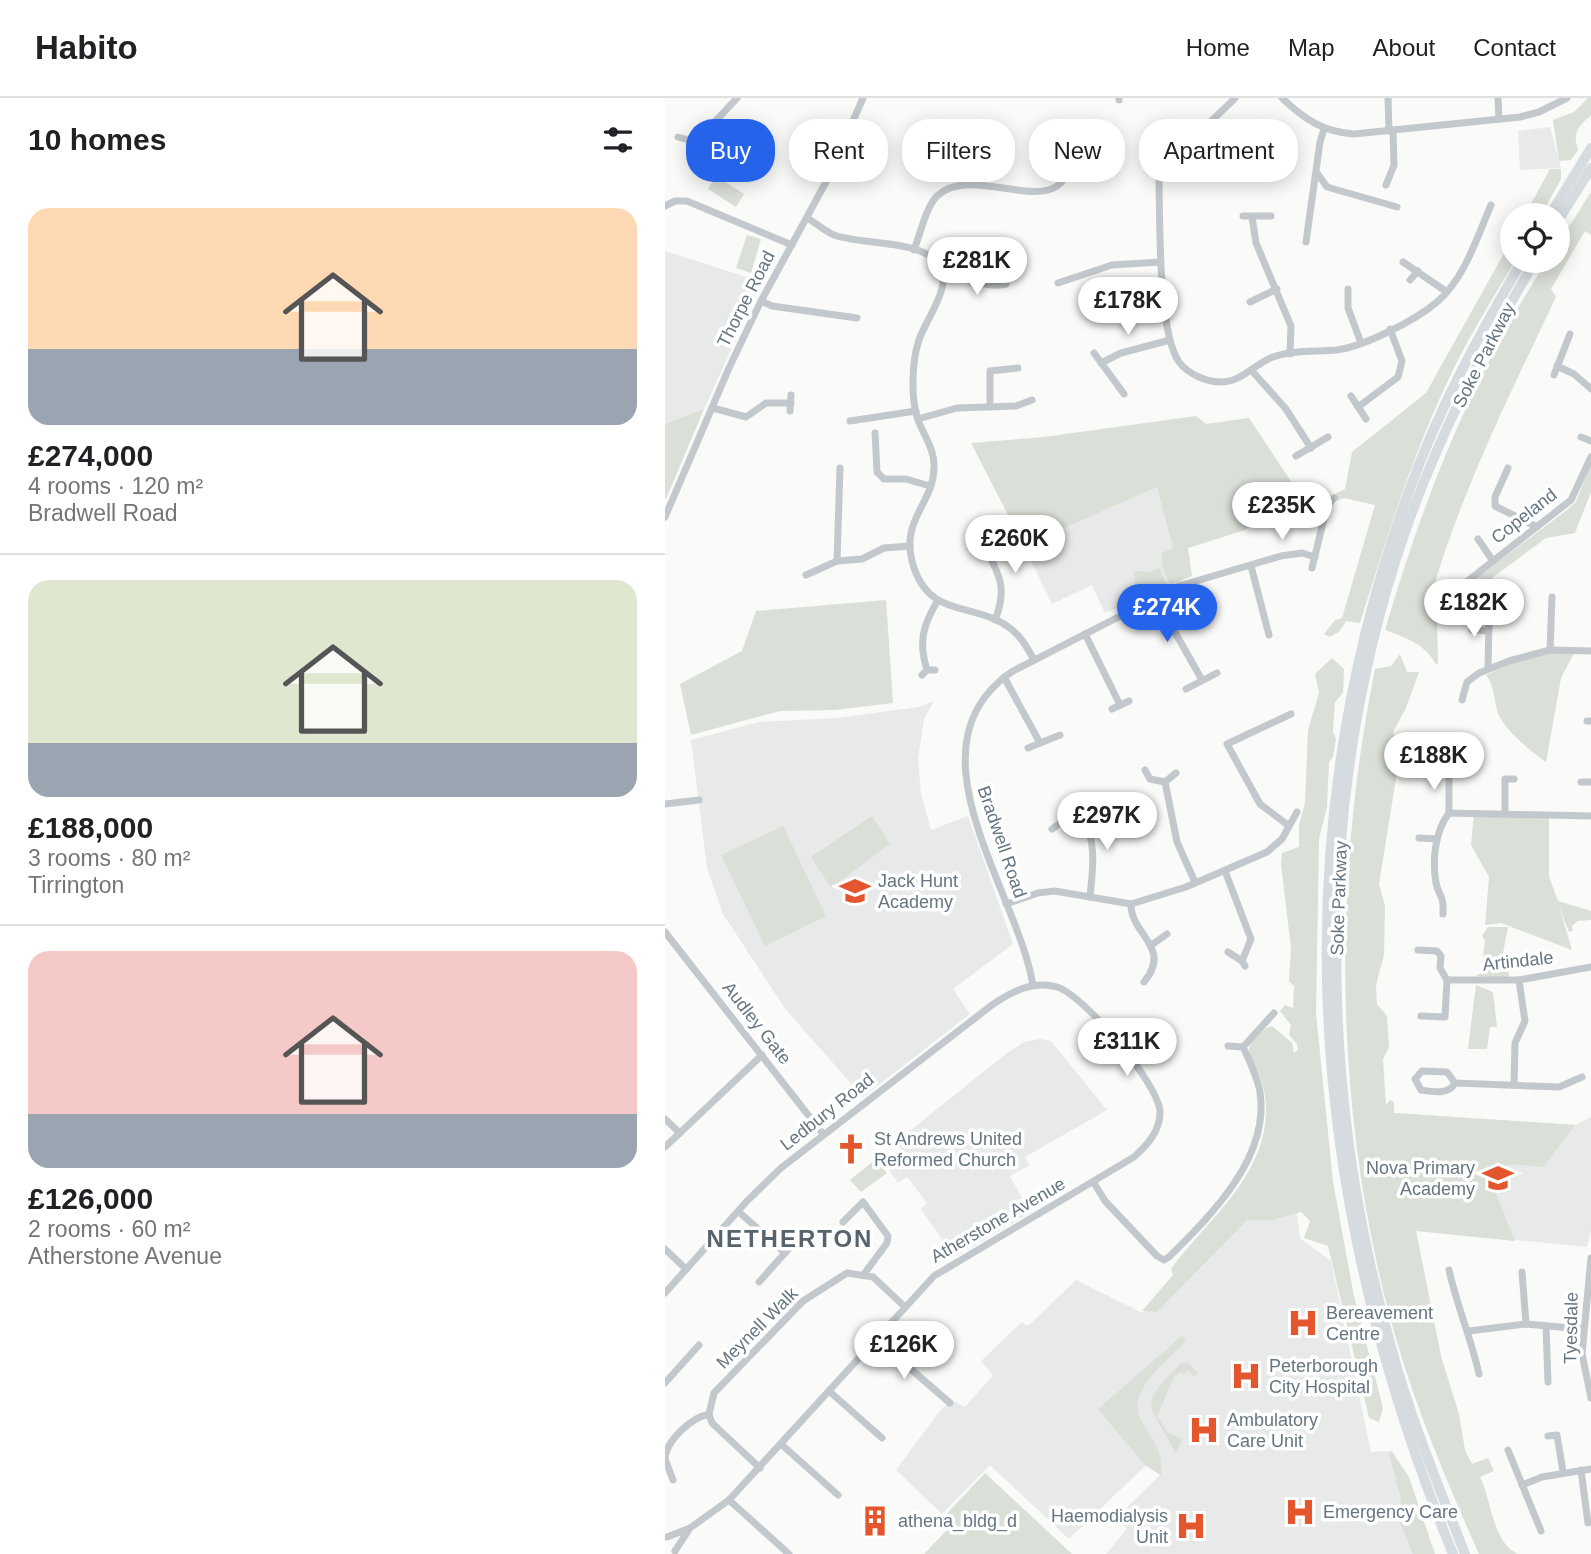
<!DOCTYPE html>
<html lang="en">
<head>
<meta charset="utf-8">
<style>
	:root { --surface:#fff; --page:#f2f2f2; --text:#202124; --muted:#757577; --line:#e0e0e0; --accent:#2563eb }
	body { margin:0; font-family:Arial,sans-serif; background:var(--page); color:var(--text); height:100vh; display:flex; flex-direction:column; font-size:26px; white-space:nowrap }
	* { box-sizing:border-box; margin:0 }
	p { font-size:23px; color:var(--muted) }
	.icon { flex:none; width:38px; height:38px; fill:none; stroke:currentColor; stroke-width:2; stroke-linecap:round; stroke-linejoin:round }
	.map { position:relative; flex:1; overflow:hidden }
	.side { display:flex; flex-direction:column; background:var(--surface); width:665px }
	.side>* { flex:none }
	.guide { position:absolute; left:21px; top:21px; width:665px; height:63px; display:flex; gap:14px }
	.fabs { position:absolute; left:835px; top:105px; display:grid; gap:14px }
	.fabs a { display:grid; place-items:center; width:70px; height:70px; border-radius:50%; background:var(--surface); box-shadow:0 4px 18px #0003; font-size:35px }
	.price { position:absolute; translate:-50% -60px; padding:0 16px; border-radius:24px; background:#fff; color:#222; font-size:23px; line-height:46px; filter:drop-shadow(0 2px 4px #0008) }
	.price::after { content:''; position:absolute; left:50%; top:42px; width:21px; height:16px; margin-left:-10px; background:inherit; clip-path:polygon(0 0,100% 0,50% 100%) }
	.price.active { background:var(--accent); color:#fff }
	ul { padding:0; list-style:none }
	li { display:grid; align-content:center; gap:14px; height:371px; padding:0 28px }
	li+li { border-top:2px solid var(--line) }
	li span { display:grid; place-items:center; height:217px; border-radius:21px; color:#555 }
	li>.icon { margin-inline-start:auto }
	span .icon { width:126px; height:126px; fill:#fffc; stroke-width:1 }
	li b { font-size:30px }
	h2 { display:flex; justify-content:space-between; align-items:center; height:84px; padding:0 28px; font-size:30px }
	.pill { padding:0 24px; border-radius:28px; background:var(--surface); box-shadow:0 4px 18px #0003; font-size:24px; line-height:63px }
	.pill.active { background:var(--accent); color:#fff }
	header { display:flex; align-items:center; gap:42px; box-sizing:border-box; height:98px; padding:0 35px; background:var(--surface); border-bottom:2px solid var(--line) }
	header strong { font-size:33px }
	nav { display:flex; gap:38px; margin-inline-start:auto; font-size:24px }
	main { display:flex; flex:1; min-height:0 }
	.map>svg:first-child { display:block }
</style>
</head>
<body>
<header>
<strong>Habito</strong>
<nav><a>Home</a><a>Map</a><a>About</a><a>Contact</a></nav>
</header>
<main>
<section class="side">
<h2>10 homes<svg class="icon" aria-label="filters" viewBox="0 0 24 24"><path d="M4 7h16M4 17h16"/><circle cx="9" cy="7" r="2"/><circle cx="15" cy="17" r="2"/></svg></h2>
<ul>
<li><span style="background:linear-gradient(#ffd9b3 65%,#9aa5b1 0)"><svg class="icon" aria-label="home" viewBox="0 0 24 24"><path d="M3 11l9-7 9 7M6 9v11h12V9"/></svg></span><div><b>£274,000</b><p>4 rooms · 120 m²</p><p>Bradwell Road</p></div></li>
<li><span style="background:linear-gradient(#dfe7d0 75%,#9aa5b1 0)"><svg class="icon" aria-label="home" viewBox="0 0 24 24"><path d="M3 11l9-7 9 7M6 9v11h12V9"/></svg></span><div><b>£188,000</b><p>3 rooms · 80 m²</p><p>Tirrington</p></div></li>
<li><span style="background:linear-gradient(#f6c9c9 75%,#9aa5b1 0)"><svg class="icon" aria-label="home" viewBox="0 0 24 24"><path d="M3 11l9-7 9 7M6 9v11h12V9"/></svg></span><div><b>£126,000</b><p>2 rooms · 60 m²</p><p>Atherstone Avenue</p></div></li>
</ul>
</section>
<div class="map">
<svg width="926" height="1456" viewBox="0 0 926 1456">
	<rect width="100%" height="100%" fill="#fafaf8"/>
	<g fill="#e8e9e9">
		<polygon points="885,29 896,70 855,72 853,33"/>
		<polygon points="0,153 97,184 39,311 0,326"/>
		<polygon points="492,389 517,483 440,515 427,487 387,506 359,448"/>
		<polygon points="269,603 259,621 253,661 256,696 266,732 303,718 348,846 288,891 305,916 198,999 121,912 58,816 42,770 26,642 94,624 172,620 254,609"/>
		<polygon points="375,941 386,943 442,1012 360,1059 365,1067 345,1078 365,1115 289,1159 256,1111 262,1105 242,1079 233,1085 224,1072 241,1058 231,1044 342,955 359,944"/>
		<polygon points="728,1015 910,1027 926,1019 926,1132 922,1149 751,1132"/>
		<polygon points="645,1084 632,1117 635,1140 666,1163 706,1354 724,1353 759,1456 441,1456 462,1431 451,1420 495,1377 481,1367 404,1441 325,1367 277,1416 231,1372 273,1315 286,1302 300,1309 328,1277 316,1263 357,1224 363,1228 411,1182 478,1215 581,1093"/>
	</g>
	<g fill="#dadfd7">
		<path d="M923 0H926V17C914 29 907 33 913 52L906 62 894 63 888 22 909 14Z"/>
		<polygon points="885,71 896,71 896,81 876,117 860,117"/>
		<polygon points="51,78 79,96 71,109 43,91"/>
		<path d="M926 94V137L920 133 886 191 891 199C845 296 799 387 768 491L774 500 781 503 902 412 911 404 926 364V394L910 435 881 440 772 521 773 565 771 566C759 545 741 540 720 532 758 402 807 277 882 163H892L893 146Z"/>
		<polygon points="82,137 96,141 86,175 71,170"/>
		<path d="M847 141V163H850C831 195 811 227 794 260 751 344 723 436 695 525L681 523 675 533 665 539 659 536 670 522 677 520 710 407 679 400 671 403 668 397 680 391 687 354 761 295Z"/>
		<polygon points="39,311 4,394 0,402 0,326"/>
		<polygon points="531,318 541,326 584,320 633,394 580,432 523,450 527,478 505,487 497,467 497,455 508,450 492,389 359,448 306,345 379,339"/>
		<polygon points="494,470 502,488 477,500 471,490 469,473 485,474"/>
		<polygon points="221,502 228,605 170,612 115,613 26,637 15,586 77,553 91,513"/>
		<path d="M884 555H909L896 580 881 664C867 654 839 632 833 615 829 602 830 589 821 577L857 560Z"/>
		<path d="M735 556 742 574H754L741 610 728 634 735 656 714 786 720 808 719 857 711 887 712 906 722 918 724 949 718 961 721 1007 725 1002 729 1004V1015L910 1027 878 1069 846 1066 822 1074 850 1143 751 1133 776 1258 794 1316 800 1352 807 1366 823 1360 829 1373 815 1379C827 1402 827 1445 853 1456H814C778 1375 744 1294 722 1208 669 1000 668 780 710 571L726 568Z"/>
		<path d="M667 560 679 571 678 595 670 604 668 633 671 641 668 659 664 664 662 709 654 741 651 915 668 1084 689 1198 718 1310 714 1324 704 1320 663 1148 639 1140 645 1123 636 1114 607 1122H582L492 1214 477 1213 508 1177 506 1171C538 1127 588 1089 599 1033 602 1017 602 1000 597 985 595 976 582 959 584 950 586 942 600 929 607 928L627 945 629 955 633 952 632 946 624 937 626 927 615 913 620 907 628 910 629 888 624 883 626 850 616 766 617 755 634 749V727L640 705 643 632 654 595 650 576Z"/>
		<polygon points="809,716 884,719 884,779 893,803 926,813 926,822 913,823 907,828 908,833 904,834 894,808 907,852 836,825 820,827 824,779 806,747"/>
		<polygon points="207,718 225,746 166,790 146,759"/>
		<polygon points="118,728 161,818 100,848 56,757"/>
		<polygon points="823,829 843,829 835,871 844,872 844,881 810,878 816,875 820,843 817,838"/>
		<polygon points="811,887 828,894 832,929 825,929 822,951 803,951"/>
		<polygon points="211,1061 222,1075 196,1094 185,1082"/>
		<path d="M517 1238 521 1243C507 1258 486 1274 477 1292 459 1326 502 1337 496 1377L480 1367 433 1311Z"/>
		<path d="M516 1265H523L533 1275 529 1279 523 1272 519 1276 515 1274 509 1279 492 1318 502 1334 517 1341 511 1356C488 1307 468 1312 516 1265Z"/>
		<polygon points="726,1352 744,1379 770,1456 748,1456 735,1424 736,1400 724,1356"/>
		<polygon points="320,1375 407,1456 259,1456 282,1432 274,1424"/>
	</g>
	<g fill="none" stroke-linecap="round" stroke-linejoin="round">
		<g stroke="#c3c8cc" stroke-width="7">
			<polyline points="454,0 454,2"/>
			<path d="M570 0C552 19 499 64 494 84 495 123 493 234 514 264 523 276 541 284 556 284 577 284 589 266 608 259 627 252 651 254 672 252 700 248 751 222 772 204 800 180 812 139 826 107"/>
			<path d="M617 0C639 21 658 34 689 36L855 19 874 14 902 0"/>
			<polyline points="723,0 724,33"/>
			<polyline points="833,0 834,21"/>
			<polyline points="406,27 429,33"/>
			<polyline points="13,39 31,44 72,0"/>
			<polyline points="652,75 662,89 732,109"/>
			<polyline points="721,87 729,67 728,33"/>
			<polyline points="0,108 10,103 22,103 127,147"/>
			<polyline points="578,118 606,118"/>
			<polyline points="587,119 591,145 626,228 625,256"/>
			<path d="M142 120C151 125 160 133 169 137 197 147 251 142 271 163 293 184 259 222 253 245 247 265 246 299 252 319 257 335 270 351 269 369 269 407 233 421 249 470 266 519 305 505 339 526 354 535 361 547 369 562"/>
			<polyline points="641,144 655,44 659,31"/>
			<path d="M249 152C255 137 261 109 272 98 302 69 366 107 392 88 408 77 413 48 419 30"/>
			<polyline points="738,164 782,194"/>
			<path d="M280 177C301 178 320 191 341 186"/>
			<polyline points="745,182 753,173"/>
			<polyline points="393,185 447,167 495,164"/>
			<polyline points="683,191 683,210 696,245"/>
			<polyline points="96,203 107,208 192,220"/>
			<polyline points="585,204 612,191"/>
			<polyline points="429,255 459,296"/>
			<polyline points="436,265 456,255 505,242"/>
			<polyline points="892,268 909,276 926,291"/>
			<polyline points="587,273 621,311 646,350"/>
			<polyline points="889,277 905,236"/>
			<polyline points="686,298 701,321"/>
			<polyline points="325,309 325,273 353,270"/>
			<polyline points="693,309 733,279 737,263 725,231"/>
			<polyline points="48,310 81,319 101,305 126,305"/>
			<polyline points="125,313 126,297"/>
			<polyline points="253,321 292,310 351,308 367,302"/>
			<polyline points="185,323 251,313"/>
			<polyline points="210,335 212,374 219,381 241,381 265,388"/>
			<polyline points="916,339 926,343"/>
			<polyline points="631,358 663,339"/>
			<polyline points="843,370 830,399 830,408 872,429"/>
			<polyline points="0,419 64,270 96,203 161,84 198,0"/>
			<path d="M319 430C319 470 349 474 330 522"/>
			<polyline points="813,441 828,463"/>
			<polyline points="172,463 175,370"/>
			<polyline points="586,468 604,537"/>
			<polyline points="647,470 662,408 669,400"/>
			<polyline points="141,477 172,463 197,461 219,450 245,448"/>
			<polyline points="795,489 906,402 926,359"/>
			<polyline points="490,499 537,582"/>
			<polyline points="807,532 823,533"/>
			<polyline points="420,536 455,607"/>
			<polyline points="885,552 887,499"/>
			<polyline points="823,571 824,524"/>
			<path d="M262 572C253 544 258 527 273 502"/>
			<polyline points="257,577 262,572 270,572"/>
			<polyline points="339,579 375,645"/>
			<polyline points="521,591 552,575"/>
			<polyline points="797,602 802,584 814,575 844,563 885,552 926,553"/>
			<polyline points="447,611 464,603"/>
			<polyline points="922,623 926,623"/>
			<polyline points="363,650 395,637"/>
			<polyline points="770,670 784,670 784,715"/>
			<polyline points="480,672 485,681 500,684 511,675"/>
			<polyline points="500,684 512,744 530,784"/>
			<polyline points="916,684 926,684"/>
			<polyline points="0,706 34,702"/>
			<polyline points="840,715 840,681 849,681"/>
			<path d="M417 717C432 744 428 769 425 799"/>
			<polyline points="624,728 595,706 562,646 626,616"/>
			<polyline points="387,731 398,723 422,713"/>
			<polyline points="754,740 772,741"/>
			<polyline points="560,773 586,841 577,863"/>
			<polyline points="341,806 373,795 390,793 466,806 521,789 602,754 617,741 632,714"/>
			<path d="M466 806C465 836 508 849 479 884"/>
			<path d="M778 816C779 795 774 800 771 785 767 762 770 733 784 715L926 718"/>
			<polyline points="0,834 158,1036"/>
			<polyline points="488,846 502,836"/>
			<polyline points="753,852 772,853 776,858 775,870 782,882 780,919 756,918"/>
			<polyline points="563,854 577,863 580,868"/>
			<polyline points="782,882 854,882 926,869"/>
			<path d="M368 888C354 794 236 648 348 573L514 488 616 458 637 455 650 459"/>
			<polyline points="563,948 578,949"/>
			<polyline points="578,949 609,915"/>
			<path d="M790 985 782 974 757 973 750 981 756 992C768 994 784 997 790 985L894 989 917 979"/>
			<polyline points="849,987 850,945 860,923 854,882"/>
			<polyline points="0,1021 15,1035"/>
			<polyline points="0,1049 97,957"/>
			<path d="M429 1085 440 1103 492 1158 499 1162 504 1159C546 1117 605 1060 595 994 592 978 585 964 578 949"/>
			<polyline points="74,1114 120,1155"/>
			<polyline points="178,1124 198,1104 223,1138 222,1145 199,1176"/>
			<polyline points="0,1151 21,1171"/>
			<polyline points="926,1160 917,1256 926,1300"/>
			<path d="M784 1172C792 1208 806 1240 814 1276"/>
			<polyline points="857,1174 861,1226"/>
			<polyline points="94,1184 136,1137"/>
			<path d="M0 1195 82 1103 116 1070 327 907C346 894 368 882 392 889 419 897 494 986 495 1014 495 1034 482 1047 469 1059L269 1178 64 1402 25 1430 2 1439"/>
			<polyline points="881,1228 883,1284"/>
			<polyline points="804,1233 861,1226 918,1231"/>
			<polyline points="211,1241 285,1305"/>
			<polyline points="0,1285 34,1247"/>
			<polyline points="164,1293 217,1340"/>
			<polyline points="883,1338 892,1337 898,1374"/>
			<polyline points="116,1346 173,1397"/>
			<polyline points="843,1352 876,1433"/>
			<path d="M0 1359C3 1341 26 1320 44 1316"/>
			<polyline points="0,1361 8,1382"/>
			<polyline points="95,1370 47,1325 44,1316 49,1295 138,1203 182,1175 208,1179 239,1208"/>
			<polyline points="916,1372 923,1425"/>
			<polyline points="857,1387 877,1379 926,1371"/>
			<polyline points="64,1402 124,1456"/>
			<polyline points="10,1453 23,1433"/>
		</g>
		<g stroke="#d6dbdf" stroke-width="10">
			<polyline points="885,117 926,50"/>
			<polyline points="892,124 926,70"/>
			<path d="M788 1456C646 1108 613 751 744 393 773 312 814 237 857 163"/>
			<path d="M800 1456C774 1389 746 1322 727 1252 651 987 650 693 741 431 774 337 819 249 870 163"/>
		</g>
	</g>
	<defs>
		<g id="school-bare" transform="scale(2.415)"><path d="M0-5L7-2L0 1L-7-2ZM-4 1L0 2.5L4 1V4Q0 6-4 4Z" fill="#e4572e" stroke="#fff" stroke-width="2.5" paint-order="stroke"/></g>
		<g id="church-bare" transform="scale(2.415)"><path d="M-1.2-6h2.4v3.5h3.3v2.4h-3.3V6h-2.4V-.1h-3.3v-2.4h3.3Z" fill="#e4572e" stroke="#fff" stroke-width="2.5" paint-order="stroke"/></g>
		<g id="hospital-bare" transform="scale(2.415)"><path d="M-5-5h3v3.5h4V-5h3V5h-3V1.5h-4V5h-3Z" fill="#e4572e" stroke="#fff" stroke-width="2.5" paint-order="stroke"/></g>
		<g id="building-bare" transform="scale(2.415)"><path d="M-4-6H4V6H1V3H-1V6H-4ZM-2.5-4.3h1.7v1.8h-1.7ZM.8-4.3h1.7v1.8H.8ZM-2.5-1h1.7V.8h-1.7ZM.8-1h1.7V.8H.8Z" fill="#e4572e" stroke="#fff" stroke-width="2.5" paint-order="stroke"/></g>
	</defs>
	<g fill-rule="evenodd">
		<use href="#school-bare" x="190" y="793"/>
		<use href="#church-bare" x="186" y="1051"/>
		<use href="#school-bare" x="833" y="1080"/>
		<use href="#hospital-bare" x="638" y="1225"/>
		<use href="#hospital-bare" x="581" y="1278"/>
		<use href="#hospital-bare" x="539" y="1332"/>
		<use href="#hospital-bare" x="635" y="1414"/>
		<use href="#building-bare" x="210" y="1423"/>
		<use href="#hospital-bare" x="526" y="1428"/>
	</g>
	<g text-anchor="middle" stroke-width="7" stroke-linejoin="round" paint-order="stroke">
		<g font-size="18" fill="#657683" stroke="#fff">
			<text transform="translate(81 201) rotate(-63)" y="6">Thorpe Road</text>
			<text transform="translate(819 257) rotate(-63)" y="6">Soke Parkway</text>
			<text transform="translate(859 418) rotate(-38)" y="6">Copeland</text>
			<text transform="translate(337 744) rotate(71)" y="6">Bradwell Road</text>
			<text transform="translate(674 800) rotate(-88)" y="6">Soke Parkway</text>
			<text transform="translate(853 863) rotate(-6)" y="6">Artindale</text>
			<text transform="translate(92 925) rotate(52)" y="6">Audley Gate</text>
			<text transform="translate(162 1014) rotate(-38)" y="6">Ledbury Road</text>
			<text transform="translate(333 1122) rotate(-30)" y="6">Atherstone Avenue</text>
			<text transform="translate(92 1230) rotate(-45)" y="6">Meynell Walk</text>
			<text transform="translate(906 1230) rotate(-89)" y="6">Tyesdale</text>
		</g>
		<g font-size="18" fill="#657683" stroke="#fff" text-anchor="start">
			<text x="213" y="789">Jack Hunt<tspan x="213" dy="21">Academy</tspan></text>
			<text x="209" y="1047">St Andrews United<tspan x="209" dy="21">Reformed Church</tspan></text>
			<text x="810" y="1076" text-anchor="end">Nova Primary<tspan x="810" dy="21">Academy</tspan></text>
			<text x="661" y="1221">Bereavement<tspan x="661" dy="21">Centre</tspan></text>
			<text x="604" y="1274">Peterborough<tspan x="604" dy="21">City Hospital</tspan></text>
			<text x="562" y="1328">Ambulatory<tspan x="562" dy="21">Care Unit</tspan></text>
			<text x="658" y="1420">Emergency Care</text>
			<text x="503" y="1424" text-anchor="end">Haemodialysis<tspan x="503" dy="21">Unit</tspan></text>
			<text x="233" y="1429">athena_bldg_d</text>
		</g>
		<g font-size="24" font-weight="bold" letter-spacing="2" fill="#57646e" stroke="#fff">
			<text x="125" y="1149">NETHERTON</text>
		</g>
	</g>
</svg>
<div class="fabs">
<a><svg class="icon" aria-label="locate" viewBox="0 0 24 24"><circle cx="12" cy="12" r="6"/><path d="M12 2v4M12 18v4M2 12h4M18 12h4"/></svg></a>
</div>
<b class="price" style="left:312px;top:199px">£281K</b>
<b class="price" style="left:463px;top:239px">£178K</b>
<b class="price" style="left:617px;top:444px">£235K</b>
<b class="price" style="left:350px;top:477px">£260K</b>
<b class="price" style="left:809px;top:541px">£182K</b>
<b class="price active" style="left:502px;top:546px">£274K</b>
<b class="price" style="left:769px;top:694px">£188K</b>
<b class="price" style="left:442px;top:754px">£297K</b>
<b class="price" style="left:462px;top:980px">£311K</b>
<b class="price" style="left:239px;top:1283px">£126K</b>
<div class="guide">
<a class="pill active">Buy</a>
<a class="pill">Rent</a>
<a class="pill">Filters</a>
<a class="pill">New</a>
<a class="pill">Apartment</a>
</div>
</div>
</main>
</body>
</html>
